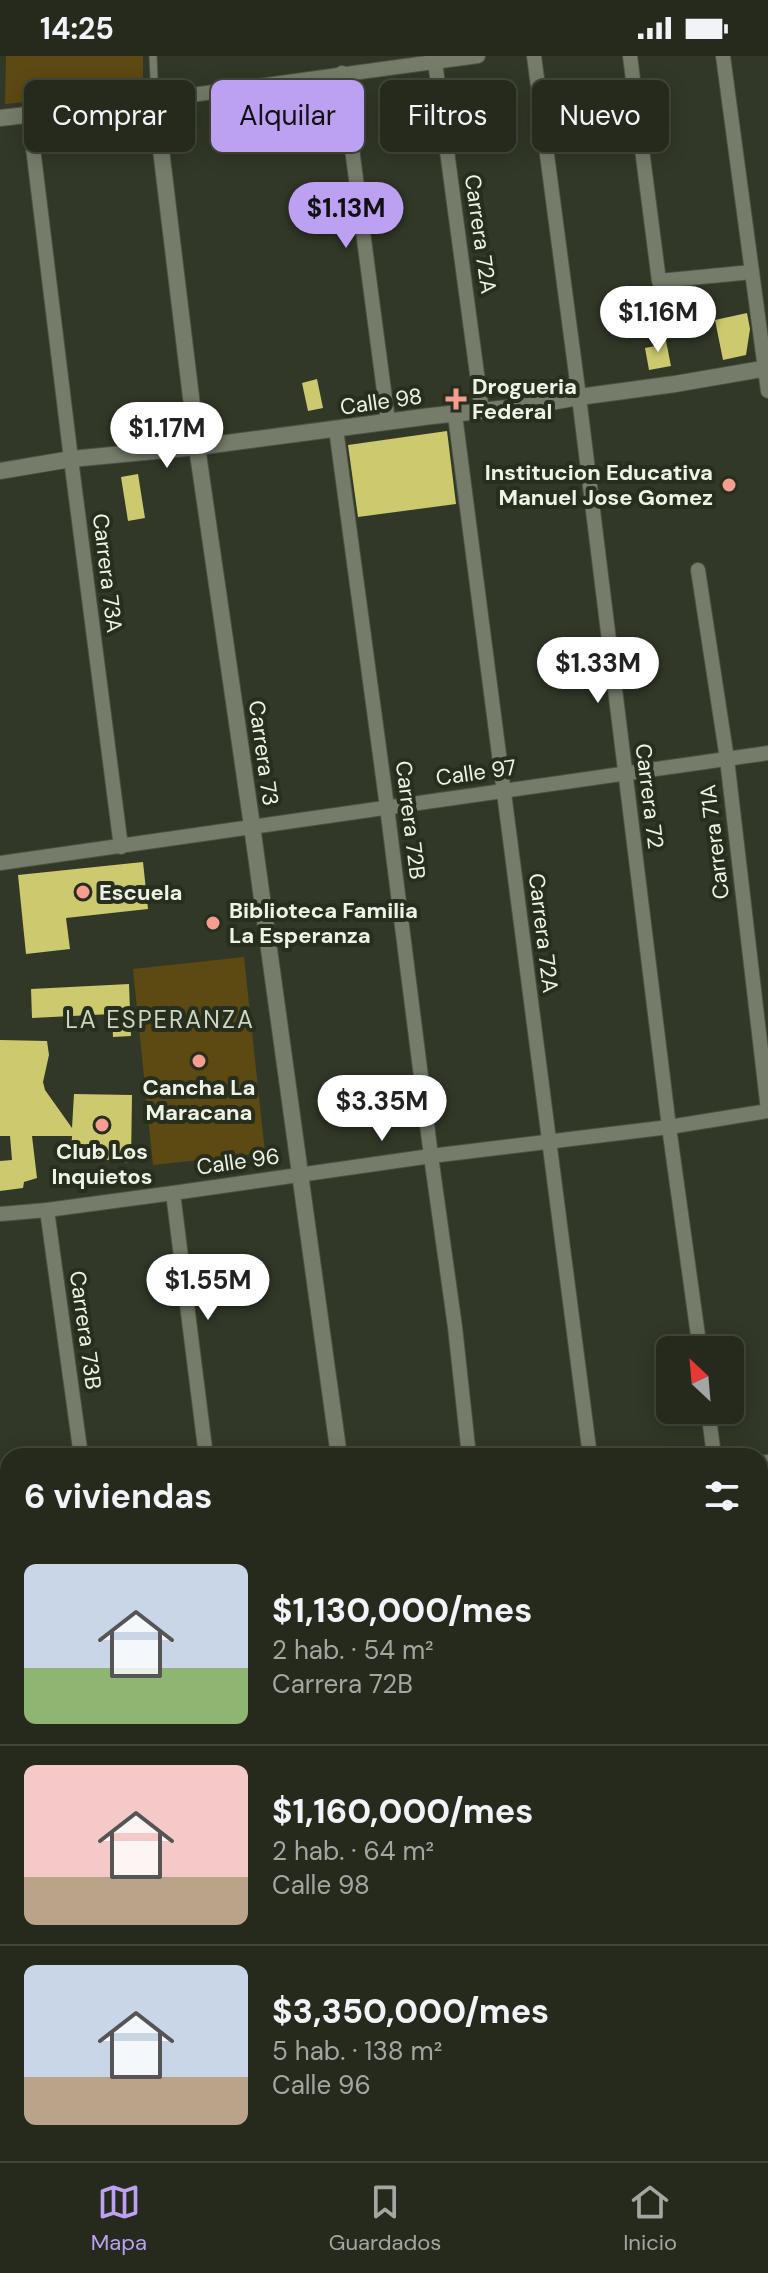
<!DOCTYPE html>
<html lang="es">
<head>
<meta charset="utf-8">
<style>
	:root { --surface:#252a1d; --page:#2d3226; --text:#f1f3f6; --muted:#a3a7a4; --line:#42463b; --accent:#bca0f2 }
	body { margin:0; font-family:"DM Sans",sans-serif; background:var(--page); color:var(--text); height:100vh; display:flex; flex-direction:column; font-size:30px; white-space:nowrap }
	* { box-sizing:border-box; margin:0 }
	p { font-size:26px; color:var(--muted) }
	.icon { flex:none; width:44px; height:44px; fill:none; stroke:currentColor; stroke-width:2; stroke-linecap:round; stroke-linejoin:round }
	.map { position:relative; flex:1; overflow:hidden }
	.drawer { position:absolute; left:0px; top:1392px; width:768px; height:714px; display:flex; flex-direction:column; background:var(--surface); border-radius:24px 24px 0 0; box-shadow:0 4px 20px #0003,0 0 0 2px var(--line) }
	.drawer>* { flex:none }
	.top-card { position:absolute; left:24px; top:24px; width:720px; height:72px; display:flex; gap:16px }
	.needle { width:52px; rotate:334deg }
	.controls { position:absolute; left:656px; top:1280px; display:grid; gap:16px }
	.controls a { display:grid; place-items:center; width:88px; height:88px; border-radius:12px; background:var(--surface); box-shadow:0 4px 20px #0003,0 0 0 2px var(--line); font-size:40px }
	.price { position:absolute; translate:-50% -68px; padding:0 18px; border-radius:28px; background:#fff; color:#222; font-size:26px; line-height:52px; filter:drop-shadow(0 2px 4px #0008) }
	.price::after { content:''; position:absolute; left:50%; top:48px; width:24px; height:18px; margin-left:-12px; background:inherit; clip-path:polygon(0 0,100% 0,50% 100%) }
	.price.on { background:var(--accent); color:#111 }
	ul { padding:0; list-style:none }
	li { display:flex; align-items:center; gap:24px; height:200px; padding:0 24px }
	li+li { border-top:2px solid var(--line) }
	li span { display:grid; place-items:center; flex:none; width:224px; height:160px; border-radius:12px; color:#555 }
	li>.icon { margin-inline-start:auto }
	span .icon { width:96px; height:96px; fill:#fffc; stroke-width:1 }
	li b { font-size:34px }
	h2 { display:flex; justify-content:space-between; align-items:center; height:96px; padding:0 24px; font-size:34px }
	.tag { padding:0 28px; border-radius:12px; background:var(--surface); box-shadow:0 4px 20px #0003,0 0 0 2px var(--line); font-size:28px; line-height:72px }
	.tag.on { background:var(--accent); color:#111 }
	.status { display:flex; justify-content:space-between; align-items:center; height:56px; padding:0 40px; background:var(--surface); direction:ltr }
	.status svg { height:22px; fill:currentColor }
	.dock { display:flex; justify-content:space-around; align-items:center; height:112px; border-top:2px solid var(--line); background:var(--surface); font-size:22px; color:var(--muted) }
	.dock a { display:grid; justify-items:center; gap:4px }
	.dock .on { color:var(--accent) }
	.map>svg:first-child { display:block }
</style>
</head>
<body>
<div class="status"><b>14:25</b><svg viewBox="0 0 49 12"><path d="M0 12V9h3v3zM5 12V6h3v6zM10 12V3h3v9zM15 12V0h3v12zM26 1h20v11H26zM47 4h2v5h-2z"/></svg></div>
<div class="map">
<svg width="768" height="2105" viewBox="0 0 768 2105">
	<rect width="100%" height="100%" fill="#313827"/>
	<g fill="#5d4912">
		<polygon points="6,0 143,0 143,32 109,38 5,48"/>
		<polygon points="244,901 265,1097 153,1109 133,913"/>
	</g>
	<g fill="#ccc96e">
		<polygon points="747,257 750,273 746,299 723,304 715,264"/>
		<polygon points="665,280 671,310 649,314 645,292 655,290 653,282"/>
		<polygon points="317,323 323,352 308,355 302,327"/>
		<polygon points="447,375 456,448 358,461 348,389"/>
		<polygon points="138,418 145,462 128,465 121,421"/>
		<polygon points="143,806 148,853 66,862 70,893 26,898 18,819"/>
		<polygon points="129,928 131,980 113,981 112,958 32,962 31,933"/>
		<polygon points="0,984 47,985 49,999 43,1026 45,1034 72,1072 74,1038 132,1039 131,1107 71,1099 72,1080 32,1080 37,1122 24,1126 23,1132 0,1135 0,1105 12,1104 10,1080 0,1080"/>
	</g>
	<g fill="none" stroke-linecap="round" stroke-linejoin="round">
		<g stroke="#4c5344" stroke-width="9">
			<polyline id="service" points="153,0 155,44"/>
		</g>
		<g stroke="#4c5344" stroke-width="16">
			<g id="minor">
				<polyline points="534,0 579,341 669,1071 700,1294"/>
				<polyline points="630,0 659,225 752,216"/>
				<polyline points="723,0 768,335"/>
				<polyline points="435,6 482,355"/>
				<polyline points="342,17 388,365"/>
				<polyline points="155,44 478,0"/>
				<polyline points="29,59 71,403 121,791"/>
				<polyline points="455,359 590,1400"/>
				<polyline points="336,373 387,751 431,1100 455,1271 469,1400"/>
				<polyline points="698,514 727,703 768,1054"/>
				<polyline points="0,807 768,697"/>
				<polyline points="173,1137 206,1400"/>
				<polyline points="47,1154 81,1400"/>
				<polyline points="0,1158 47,1154 173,1137 431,1100 669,1071 768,1055"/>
				<polyline points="708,1354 714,1400"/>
				<polyline points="0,1510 8,1509"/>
				<polyline points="760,1746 768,1801"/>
				<polyline points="0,1767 8,1838"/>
				<polyline points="48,2098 49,2105"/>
				<polyline points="179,2098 180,2105"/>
				<polyline points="298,2098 299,2105"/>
				<polyline points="567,2098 568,2105"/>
				<polyline points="684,2098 685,2105"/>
				<polyline points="767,2105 768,2105"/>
			</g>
		</g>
		<g stroke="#4c5344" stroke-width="18">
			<g id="tertiary">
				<polyline points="0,62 155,44 197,391 252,770 339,1400"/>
				<polyline points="0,415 71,403 197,391 431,360 528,350 579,341 675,328 768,312"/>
				<polyline points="760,1408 768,1407"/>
				<polyline points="760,1761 768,1760"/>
				<polyline points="0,1861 8,1860"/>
				<polyline points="436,2098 437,2105"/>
			</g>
		</g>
		<use href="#service" stroke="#757d6a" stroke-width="7"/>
		<use href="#minor" stroke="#757d6a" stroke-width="14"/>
		<use href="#tertiary" stroke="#757d6a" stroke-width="16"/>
	</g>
	<g fill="#f59d8e" stroke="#272e1e" stroke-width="3">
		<path d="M452 331h8v8h8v8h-8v8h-8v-8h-8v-8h8z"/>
		<circle cx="729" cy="429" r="8"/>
		<circle cx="83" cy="836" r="8"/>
		<circle cx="213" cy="867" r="8"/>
		<circle cx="199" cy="1005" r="8"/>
		<circle cx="102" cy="1069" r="8"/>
	</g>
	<g text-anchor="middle" stroke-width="8" stroke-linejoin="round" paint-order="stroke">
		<g font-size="22" fill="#eef3e8" stroke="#272e1e">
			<text transform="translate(481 178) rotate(82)" y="8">Carrera 72A</text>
			<text transform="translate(381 345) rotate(-8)" y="8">Calle 98</text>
			<text transform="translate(108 517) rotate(83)" y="8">Carrera 73A</text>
			<text transform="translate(264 697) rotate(82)" y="8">Carrera 73</text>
			<text transform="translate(476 716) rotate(-8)" y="8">Calle 97</text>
			<text transform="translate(650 740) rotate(83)" y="8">Carrera 72</text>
			<text transform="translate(411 764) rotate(83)" y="8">Carrera 72B</text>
			<text transform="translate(714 786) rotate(-97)" y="8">Carrera 71A</text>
			<text transform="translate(544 877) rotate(83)" y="8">Carrera 72A</text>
			<text transform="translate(238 1105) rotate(-8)" y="8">Calle 96</text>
			<text transform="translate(86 1274) rotate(82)" y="8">Carrera 73B</text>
		</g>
		<g font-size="22" font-weight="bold" fill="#eef3e8" stroke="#272e1e" text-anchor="start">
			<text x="472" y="338">Drogueria<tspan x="472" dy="25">Federal</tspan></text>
			<text x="713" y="424" text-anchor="end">Institucion Educativa<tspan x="713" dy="25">Manuel Jose Gomez</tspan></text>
			<text x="99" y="844">Escuela</text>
			<text x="229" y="862">Biblioteca Familia<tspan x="229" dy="25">La Esperanza</tspan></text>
			<text x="199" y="1039" text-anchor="middle">Cancha La<tspan x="199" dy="25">Maracana</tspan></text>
			<text x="102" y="1103" text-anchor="middle">Club Los<tspan x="102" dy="25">Inquietos</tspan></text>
		</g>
		<g font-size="24" letter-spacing="2" fill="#cdd6c1" stroke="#272e1e">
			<text x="160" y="972">LA ESPERANZA</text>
		</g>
	</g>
</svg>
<div class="controls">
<a><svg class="needle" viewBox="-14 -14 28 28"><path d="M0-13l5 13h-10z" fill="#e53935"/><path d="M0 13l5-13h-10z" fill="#a3a7a4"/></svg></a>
</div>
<b class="price on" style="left:346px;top:194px">$1.13M</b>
<b class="price" style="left:658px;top:298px">$1.16M</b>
<b class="price" style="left:167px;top:414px">$1.17M</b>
<b class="price" style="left:598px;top:649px">$1.33M</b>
<b class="price" style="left:382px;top:1087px">$3.35M</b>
<b class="price" style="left:208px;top:1266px">$1.55M</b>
<div class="top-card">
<a class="tag">Comprar</a>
<a class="tag on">Alquilar</a>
<a class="tag">Filtros</a>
<a class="tag">Nuevo</a>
</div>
<section class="drawer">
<h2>6 viviendas<svg class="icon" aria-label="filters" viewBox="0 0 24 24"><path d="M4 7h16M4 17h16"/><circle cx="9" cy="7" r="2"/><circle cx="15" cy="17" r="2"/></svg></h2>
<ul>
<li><span style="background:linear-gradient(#c9d6e8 65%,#8fb573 0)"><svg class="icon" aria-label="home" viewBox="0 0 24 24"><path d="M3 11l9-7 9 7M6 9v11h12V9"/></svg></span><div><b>$1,130,000/mes</b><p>2 hab. · 54 m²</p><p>Carrera 72B</p></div></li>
<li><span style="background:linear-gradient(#f6c9c9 70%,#b9a48a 0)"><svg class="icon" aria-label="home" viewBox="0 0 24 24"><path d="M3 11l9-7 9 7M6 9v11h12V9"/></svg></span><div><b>$1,160,000/mes</b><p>2 hab. · 64 m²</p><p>Calle 98</p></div></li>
<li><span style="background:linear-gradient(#c9d6e8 70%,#b9a48a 0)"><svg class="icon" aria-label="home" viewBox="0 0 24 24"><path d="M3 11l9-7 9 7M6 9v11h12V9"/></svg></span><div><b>$3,350,000/mes</b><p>5 hab. · 138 m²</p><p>Calle 96</p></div></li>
</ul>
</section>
</div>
<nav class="dock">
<a class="on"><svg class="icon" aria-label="map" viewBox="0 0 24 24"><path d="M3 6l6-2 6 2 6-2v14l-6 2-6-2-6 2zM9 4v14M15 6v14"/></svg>Mapa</a>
<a><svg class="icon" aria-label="saved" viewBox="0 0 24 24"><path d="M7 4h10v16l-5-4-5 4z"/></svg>Guardados</a>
<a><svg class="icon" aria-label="home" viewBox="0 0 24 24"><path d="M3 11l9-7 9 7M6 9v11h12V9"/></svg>Inicio</a>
</nav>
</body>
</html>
